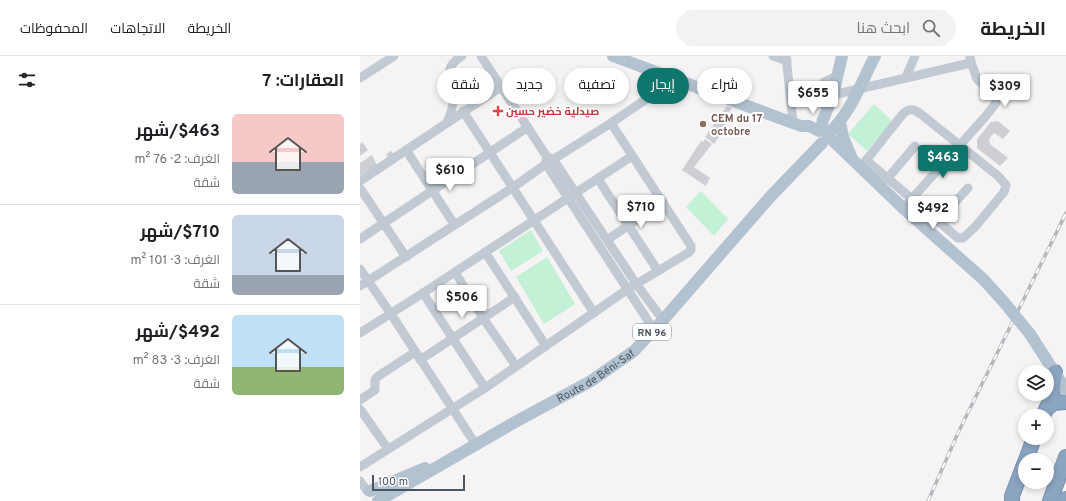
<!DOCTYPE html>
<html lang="ar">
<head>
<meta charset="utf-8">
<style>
	:root { --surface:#fff; --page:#f2f2f2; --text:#202124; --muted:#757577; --line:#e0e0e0; --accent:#0f766e }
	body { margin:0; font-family:Overpass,Cairo,sans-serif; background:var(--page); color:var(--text); direction:rtl; height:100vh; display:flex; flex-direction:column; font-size:15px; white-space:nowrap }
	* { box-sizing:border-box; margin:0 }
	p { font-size:13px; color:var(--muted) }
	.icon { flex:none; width:22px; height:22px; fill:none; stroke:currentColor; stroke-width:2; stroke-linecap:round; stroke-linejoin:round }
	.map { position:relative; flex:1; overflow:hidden; direction:ltr }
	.side { display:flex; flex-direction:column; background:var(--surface); width:360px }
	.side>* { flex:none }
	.hud { position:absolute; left:12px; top:12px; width:380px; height:36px; direction:rtl; display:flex; gap:8px }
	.controls { position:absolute; left:658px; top:309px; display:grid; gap:8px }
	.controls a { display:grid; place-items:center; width:36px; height:36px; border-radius:50%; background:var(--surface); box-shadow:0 2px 6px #0003; font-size:20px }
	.scale { position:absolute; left:12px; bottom:10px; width:93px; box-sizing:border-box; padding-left:4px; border:2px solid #4a5661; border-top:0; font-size:11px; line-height:14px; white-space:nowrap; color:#4a5661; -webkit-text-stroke:3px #fff; paint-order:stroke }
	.price { position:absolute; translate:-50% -34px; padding:0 9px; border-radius:4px; background:#fff; color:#222; font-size:13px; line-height:26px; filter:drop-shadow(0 1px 2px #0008) }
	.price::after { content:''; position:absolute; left:50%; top:24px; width:12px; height:9px; margin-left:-6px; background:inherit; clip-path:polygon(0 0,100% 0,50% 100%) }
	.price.selected { background:var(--accent); color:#fff }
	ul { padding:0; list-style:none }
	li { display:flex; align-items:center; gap:12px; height:100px; padding:0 16px }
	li+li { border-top:1px solid var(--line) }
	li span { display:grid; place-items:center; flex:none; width:112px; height:80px; border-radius:6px; color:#555 }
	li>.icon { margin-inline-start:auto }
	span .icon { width:48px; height:48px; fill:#fffc; stroke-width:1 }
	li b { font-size:17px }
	h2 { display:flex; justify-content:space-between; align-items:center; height:48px; padding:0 16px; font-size:17px }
	.pill { padding:0 14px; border-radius:18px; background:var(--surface); box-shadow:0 2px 6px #0003; font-size:14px; line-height:36px }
	.pill.selected { background:var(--accent); color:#fff }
	header { display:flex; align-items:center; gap:24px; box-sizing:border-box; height:56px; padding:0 20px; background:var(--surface); border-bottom:1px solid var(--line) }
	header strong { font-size:19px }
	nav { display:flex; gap:22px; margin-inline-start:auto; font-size:14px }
	.search { width:280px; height:36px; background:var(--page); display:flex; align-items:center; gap:10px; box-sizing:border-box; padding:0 14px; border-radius:22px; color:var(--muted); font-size:15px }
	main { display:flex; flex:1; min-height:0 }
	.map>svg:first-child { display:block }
</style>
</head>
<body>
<header>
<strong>الخريطة</strong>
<div class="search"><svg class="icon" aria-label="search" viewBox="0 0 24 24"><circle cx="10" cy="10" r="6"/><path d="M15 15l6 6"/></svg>ابحث هنا</div>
<nav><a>الخريطة</a><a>الاتجاهات</a><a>المحفوظات</a></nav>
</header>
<main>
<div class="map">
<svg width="706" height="445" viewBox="0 0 706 445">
	<rect width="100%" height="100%" fill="#f5f3f3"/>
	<g fill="#c3f1d5">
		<polygon points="514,48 532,65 507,95 488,78"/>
		<polygon points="341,135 368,163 354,180 326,151"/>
		<polygon points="171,174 183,195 151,215 139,195"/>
		<polygon points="187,201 215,248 184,268 156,221"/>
	</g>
	<g fill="#cdcfd5">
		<polygon points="367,50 372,52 366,60 362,57"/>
		<polygon points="361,58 370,64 354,88 345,81"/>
		<polygon points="638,65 650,75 643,83 634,77 629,83 630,88 648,102 640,110 617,92 617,83 631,66"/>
		<polygon points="345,83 352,88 334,111 350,122 346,130 322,114 341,85 343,86"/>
		<polygon points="2,86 8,94 0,100 0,88"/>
		<polygon points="31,95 35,99 29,103 26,98"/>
		<polygon points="12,99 17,109 0,119 0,107"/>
	</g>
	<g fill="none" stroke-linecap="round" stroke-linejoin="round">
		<g stroke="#7690ad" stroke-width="16">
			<g id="highway">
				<polyline points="687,352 694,347 706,346"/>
				<polyline points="683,360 692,341 695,316"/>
				<polyline points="666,404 674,382"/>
				<polyline points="652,445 652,440 665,406"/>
				<polyline points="690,445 706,401"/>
				<polyline points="705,445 706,443"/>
			</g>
		</g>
		<g stroke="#c1cad2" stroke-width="9">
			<polyline points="121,0 187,101 193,103 277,229 303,264"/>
			<polyline points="413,0 427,5"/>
			<polyline points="426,0 433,67"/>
			<polyline points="546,21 555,0"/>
			<polyline points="0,22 34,0"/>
			<polyline points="473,39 606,8 611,6 610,1"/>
			<polyline points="468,52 460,40 464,26 477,20"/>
			<polyline points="103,55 234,257"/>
			<path d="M87 67C90 59 94 51 93 42 92 22 81 13 102 0"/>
			<polyline points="46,94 94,168"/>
			<polyline points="186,104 186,108 294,274"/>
			<path d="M500 112 542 59C549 51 554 53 562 59L638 120 646 129 644 136 615 171 603 182H598L506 104"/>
			<polyline points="238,123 298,215"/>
			<polyline points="527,123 555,90"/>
			<polyline points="0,125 141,31"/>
			<polyline points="0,132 46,201"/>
			<polyline points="548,147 625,61 636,47 635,40 617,23 611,6"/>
			<polyline points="578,165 608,132"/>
			<polyline points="0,183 168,71"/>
			<polyline points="247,184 303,146"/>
			<polyline points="125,196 186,290"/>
			<polyline points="0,213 31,258 116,389"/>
			<polyline points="95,216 123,262 156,310"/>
			<polyline points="0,230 152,132 186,108 251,67 316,23"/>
			<polyline points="63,237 125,332"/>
			<polyline points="0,277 63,237 272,100"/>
			<polyline points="60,304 155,241"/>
			<polyline points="0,344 15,334 15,324 17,321 55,296"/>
			<polyline points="0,353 28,393"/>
			<polyline points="0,411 125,332 268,233 328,197 331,194 331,190 251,67"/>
			<polyline points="0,425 7,435"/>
		</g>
		<g stroke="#b3c2d1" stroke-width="12">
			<polyline points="253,0 441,70 449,70 459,75"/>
			<polyline points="480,66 483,81 491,100"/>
			<polyline points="461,74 463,64 473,39 482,0"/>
			<path d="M468 78C491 57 501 27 515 0"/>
			<polyline points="468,80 543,152 623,223 643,245"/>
			<polyline points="670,278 706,334"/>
			<polyline points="10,435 65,412"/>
			<path id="s1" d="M18 445 157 365 231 325 274 295 303 264 410 141 462 87"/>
		</g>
		<use href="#highway" stroke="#8ba5c1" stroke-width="14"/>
		<g stroke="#b5b8bd" stroke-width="3.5">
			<polyline id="rail" points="568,445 598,377 706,157"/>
		</g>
		<use href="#rail" stroke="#fff" stroke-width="2" stroke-dasharray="6" stroke-linecap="butt"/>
		<polyline stroke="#b3c2d1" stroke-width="12" points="643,245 670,278"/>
	</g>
	<path fill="#e0444e" stroke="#fff" stroke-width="1.5" d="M136 49h4v4h4v4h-4v4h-4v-4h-4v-4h4z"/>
	<circle fill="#8d6e63" stroke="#fff" stroke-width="1.5" cx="343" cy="68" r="4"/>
	<g text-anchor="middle" stroke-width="4" stroke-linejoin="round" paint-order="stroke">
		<rect fill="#fff" stroke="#808990" stroke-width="1" x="273" y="268" width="38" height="16" rx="3"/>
		<g font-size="10" font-weight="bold" fill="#4a5661">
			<text x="292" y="280">RN 96</text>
		</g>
		<g font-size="11" font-weight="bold" fill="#be3a42" stroke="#fff" text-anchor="start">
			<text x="146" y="59">صيدلية خضير حسين</text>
		</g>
		<g font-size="11" font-weight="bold" fill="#785e54" stroke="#fff" text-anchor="start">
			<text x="351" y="66">CEM du 17<tspan x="351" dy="13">octobre</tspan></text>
		</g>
		<g font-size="11" fill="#4a5661" stroke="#fff">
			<text dy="4" stroke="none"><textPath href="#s1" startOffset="251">Route de Béni-Saf</textPath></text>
		</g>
	</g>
</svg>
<div class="controls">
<a><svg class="icon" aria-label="layers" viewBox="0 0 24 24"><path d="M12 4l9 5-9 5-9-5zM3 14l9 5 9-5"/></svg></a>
<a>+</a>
<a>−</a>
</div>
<div class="scale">100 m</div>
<b class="price" style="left:645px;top:52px">$309</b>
<b class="price" style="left:453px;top:59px">$655</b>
<b class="price selected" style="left:583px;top:123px">$463</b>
<b class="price" style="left:90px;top:136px">$610</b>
<b class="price" style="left:281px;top:173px">$710</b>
<b class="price" style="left:573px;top:174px">$492</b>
<b class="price" style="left:102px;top:263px">$506</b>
<div class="hud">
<a class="pill">شراء</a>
<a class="pill selected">إيجار</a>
<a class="pill">تصفية</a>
<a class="pill">جديد</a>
<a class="pill">شقة</a>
</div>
</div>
<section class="side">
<h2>العقارات: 7<svg class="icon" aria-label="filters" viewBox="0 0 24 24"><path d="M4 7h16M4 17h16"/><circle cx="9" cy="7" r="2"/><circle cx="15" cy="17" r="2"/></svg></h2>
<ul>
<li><span style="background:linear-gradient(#f6c9c9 60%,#9aa5b1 0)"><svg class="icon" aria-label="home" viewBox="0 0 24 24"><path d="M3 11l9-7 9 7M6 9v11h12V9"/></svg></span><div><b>$463/شهر</b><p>الغرف: 2 · 76 m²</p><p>شقة</p></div></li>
<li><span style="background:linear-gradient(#c9d6e8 75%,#9aa5b1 0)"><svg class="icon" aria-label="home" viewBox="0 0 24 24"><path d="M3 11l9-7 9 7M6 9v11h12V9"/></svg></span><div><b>$710/شهر</b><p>الغرف: 3 · 101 m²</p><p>شقة</p></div></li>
<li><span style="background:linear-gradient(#bfe0f5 65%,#8fb573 0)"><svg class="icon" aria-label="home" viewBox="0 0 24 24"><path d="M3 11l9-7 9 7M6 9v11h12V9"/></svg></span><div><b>$492/شهر</b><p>الغرف: 3 · 83 m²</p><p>شقة</p></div></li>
</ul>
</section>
</main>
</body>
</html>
